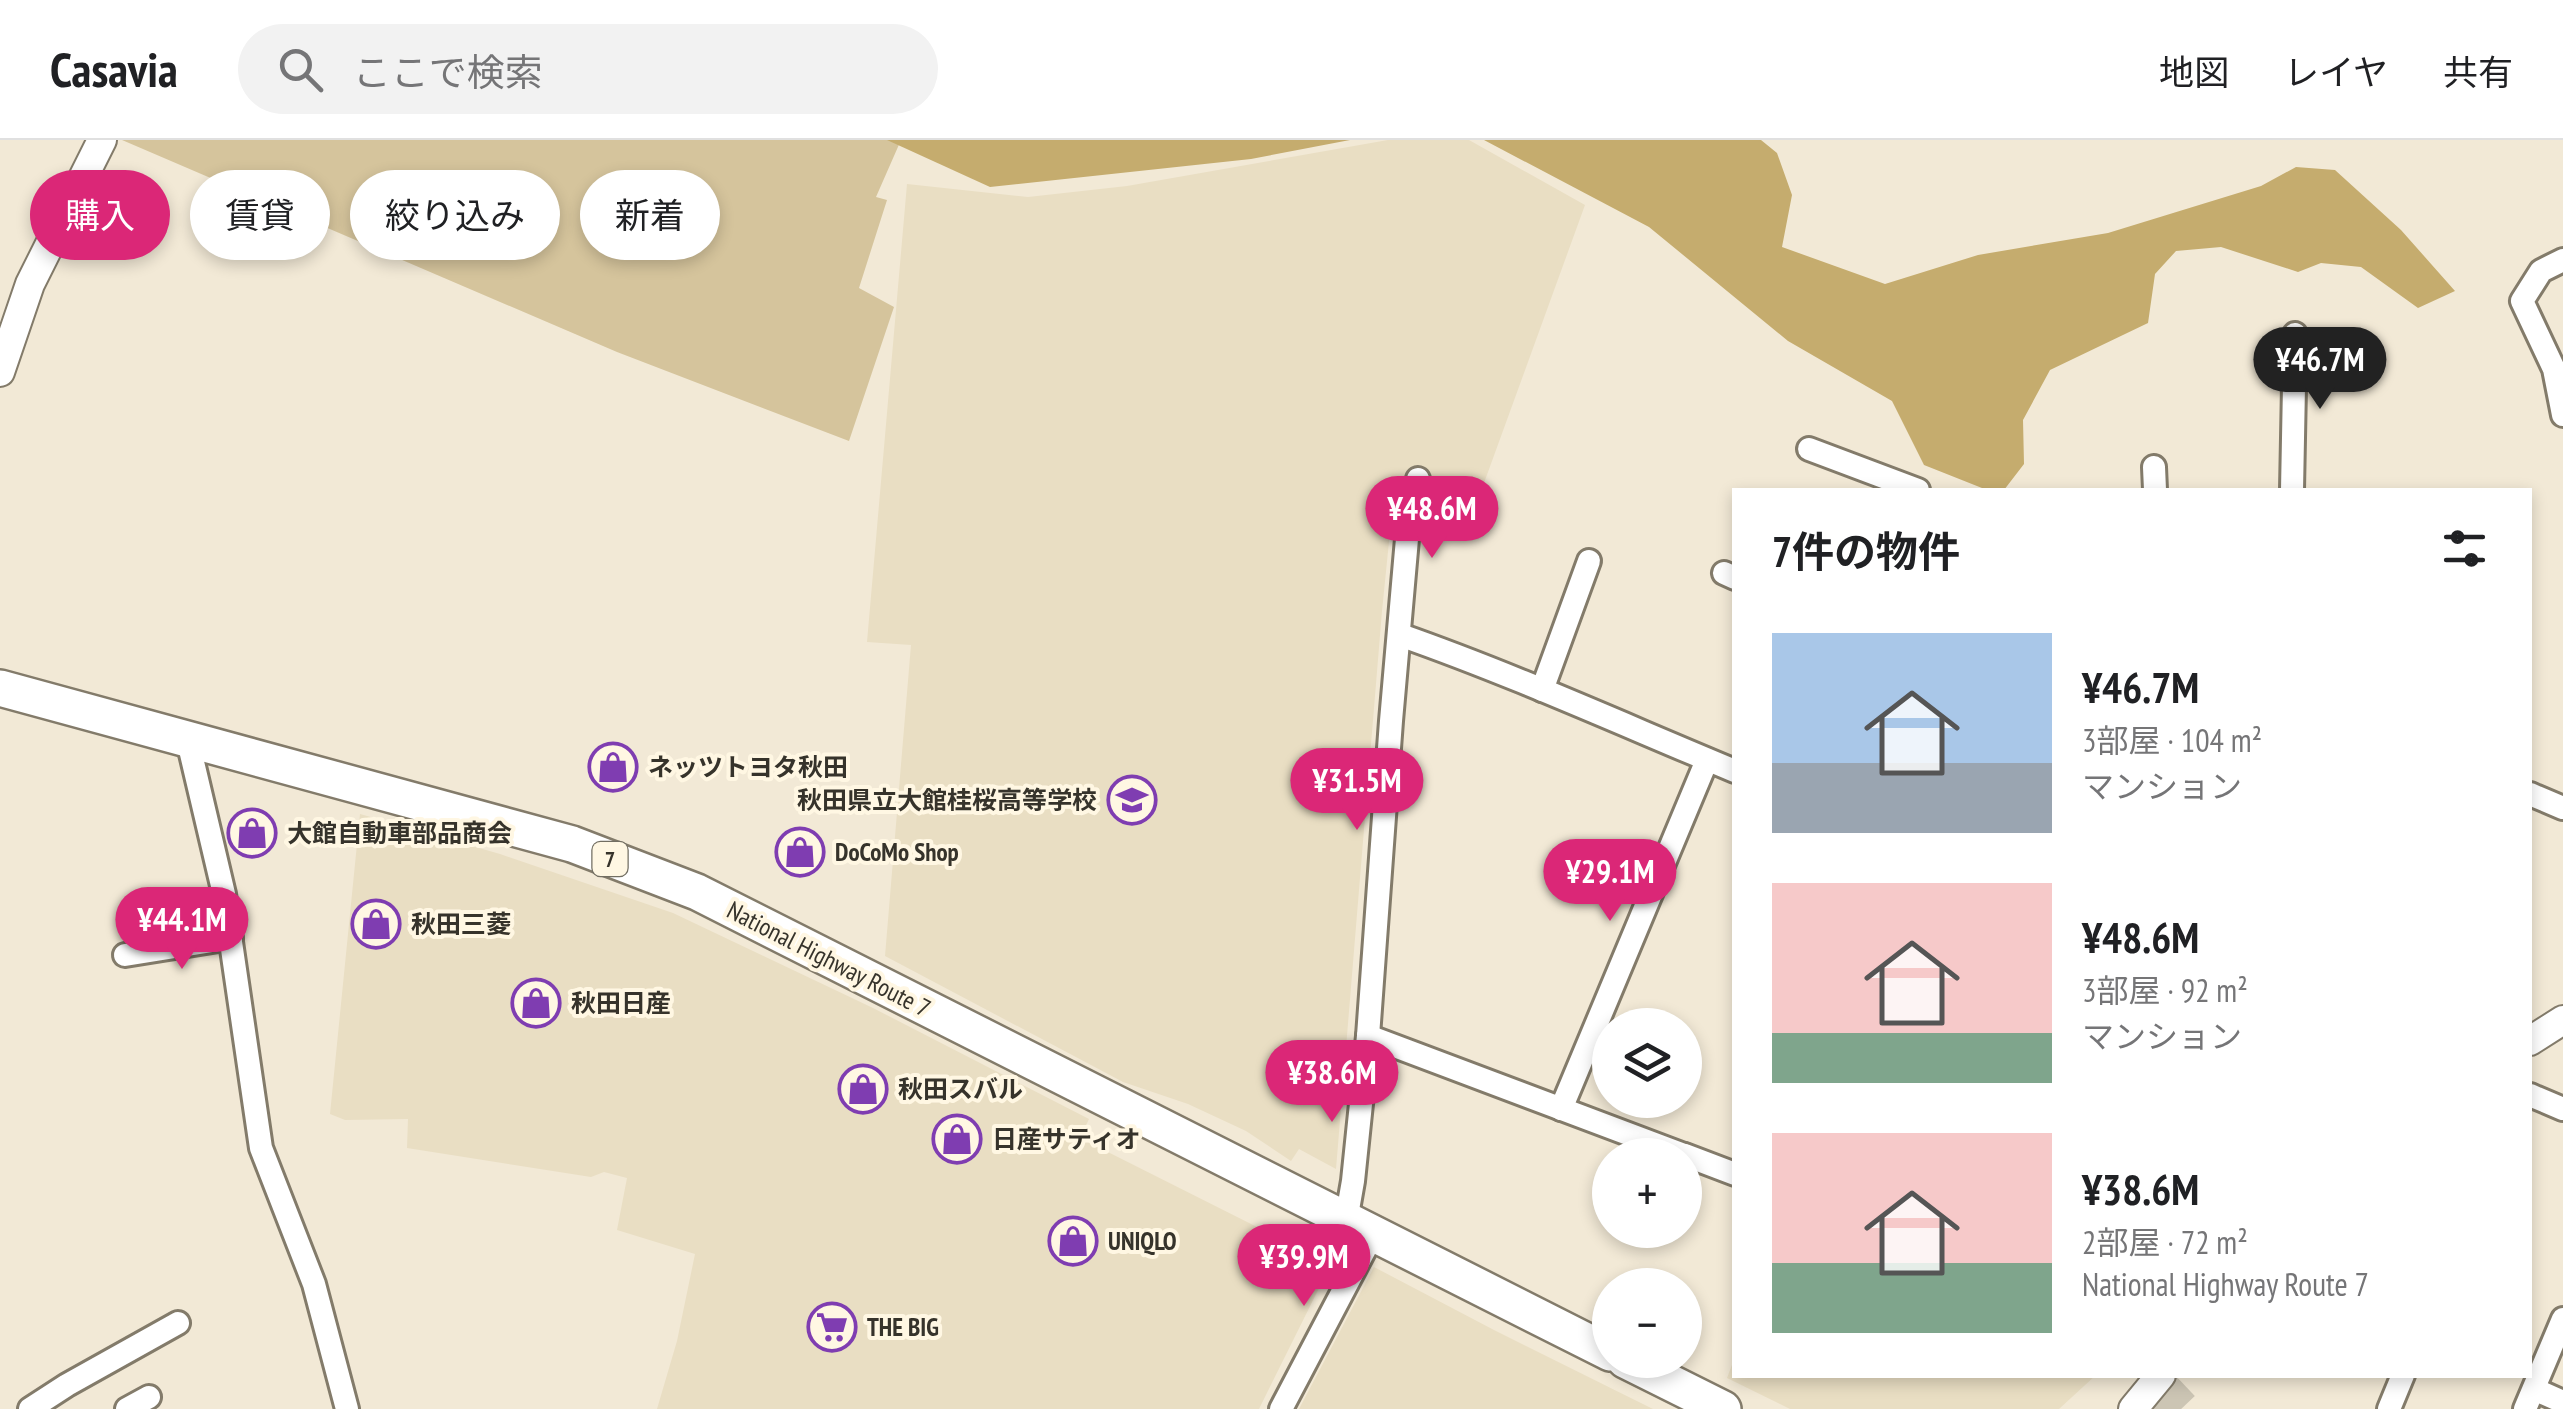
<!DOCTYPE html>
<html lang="ja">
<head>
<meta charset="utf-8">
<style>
	:root { --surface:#fff; --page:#f2f2f2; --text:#202124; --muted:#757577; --line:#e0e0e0; --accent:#db2777 }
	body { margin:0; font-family:"PT Sans Narrow","Noto Sans JP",sans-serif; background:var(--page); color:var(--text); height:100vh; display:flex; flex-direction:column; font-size:38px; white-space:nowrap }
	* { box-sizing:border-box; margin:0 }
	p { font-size:32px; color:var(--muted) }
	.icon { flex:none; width:55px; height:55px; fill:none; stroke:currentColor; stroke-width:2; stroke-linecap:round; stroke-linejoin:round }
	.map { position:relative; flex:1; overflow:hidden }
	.side { position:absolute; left:1732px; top:348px; width:800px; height:890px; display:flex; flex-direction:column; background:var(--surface); border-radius:0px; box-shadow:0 5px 15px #0003 }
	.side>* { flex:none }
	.hud { position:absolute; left:30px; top:30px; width:950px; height:90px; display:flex; gap:20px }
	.buttons { position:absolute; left:1592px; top:868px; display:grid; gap:20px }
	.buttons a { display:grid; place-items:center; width:110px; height:110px; border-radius:50%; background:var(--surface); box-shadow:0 5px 15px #0003; font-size:50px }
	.price { position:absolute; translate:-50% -85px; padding:0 22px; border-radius:35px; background:var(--accent); color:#fff; font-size:32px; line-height:65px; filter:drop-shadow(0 2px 5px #0008) }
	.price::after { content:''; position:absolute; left:50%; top:60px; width:30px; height:22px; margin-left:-15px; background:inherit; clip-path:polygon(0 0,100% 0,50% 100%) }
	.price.current { background:#222; color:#fff }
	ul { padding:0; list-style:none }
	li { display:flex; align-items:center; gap:30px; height:250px; padding:0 40px }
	li span { display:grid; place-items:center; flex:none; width:280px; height:200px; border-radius:0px; color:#555 }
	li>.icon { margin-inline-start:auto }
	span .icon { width:120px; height:120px; fill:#fffc; stroke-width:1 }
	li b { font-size:42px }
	h2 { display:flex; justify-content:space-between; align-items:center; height:120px; padding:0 40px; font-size:42px }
	.pill { padding:0 35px; border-radius:45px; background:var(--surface); box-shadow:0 5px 15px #0003; font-size:35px; line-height:90px }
	.pill.current { background:var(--accent); color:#fff }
	header { display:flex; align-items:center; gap:60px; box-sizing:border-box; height:140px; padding:0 50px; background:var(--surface); border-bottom:2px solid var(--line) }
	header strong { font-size:48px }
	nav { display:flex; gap:55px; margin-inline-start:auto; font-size:35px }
	.search { width:700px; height:90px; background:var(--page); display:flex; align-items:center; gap:25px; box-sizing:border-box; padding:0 35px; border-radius:55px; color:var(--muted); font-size:38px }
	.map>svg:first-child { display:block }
</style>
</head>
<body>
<header>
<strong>Casavia</strong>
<div class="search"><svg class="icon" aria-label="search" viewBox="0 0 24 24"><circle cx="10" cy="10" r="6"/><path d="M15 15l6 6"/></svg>ここで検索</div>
<nav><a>地図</a><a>レイヤ</a><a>共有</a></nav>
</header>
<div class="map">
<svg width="2563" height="1269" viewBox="0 0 2563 1269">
	<rect width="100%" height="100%" fill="#f2e9d6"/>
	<g fill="#e9dec3">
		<polygon points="1388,0 1469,0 1585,65 1480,354 1397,339 1393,362 1382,471 1336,1029 1299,1009 1291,1021 1246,991 1188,964 1123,942 885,816 911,505 867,502 907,44 1028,57 1127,46"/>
		<polygon points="360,674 500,714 673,773 873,868 1089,979 1080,998 1331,1124 1259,1269 657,1269 677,1201 695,1114 617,1090 627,1038 604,1032 591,1037 407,1008 408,979 345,980 330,974"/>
		<polygon points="1374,1127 1494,1190 1653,1269 1299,1269"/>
		<polygon points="1735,1217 1735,1235 2096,1235 2059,1269 1790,1269 1727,1238"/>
	</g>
	<polygon fill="#d5c49c" points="122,0 901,0 876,57 887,60 859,148 894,167 849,301 617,212"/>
	<g fill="#c5ac6e">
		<polygon points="887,0 1350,0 1251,19 990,47"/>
		<polygon points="1484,0 1761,0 1777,13 1792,55 1782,107 1885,144 1978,115 2108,93 2261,46 2296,27 2335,30 2401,90 2455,151 2418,168 2361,127 2321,123 2298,132 2221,107 2176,111 2155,134 2148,183 2050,230 2023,280 2024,324 2004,350 1987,350 1924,325 1892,261 1788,201 1649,87"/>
	</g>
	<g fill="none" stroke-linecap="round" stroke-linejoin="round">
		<polyline stroke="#ccc5b4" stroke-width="40" stroke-dasharray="40 20" stroke-linecap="butt" points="2152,1269 2188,1235"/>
		<g stroke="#837b6a" stroke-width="28">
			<g id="minor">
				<polyline points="2563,120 2541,131 2522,161 2554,229 2563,275"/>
				<polyline points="1809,309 1918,350"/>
				<polyline points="2154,327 2155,350"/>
				<polyline points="2292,350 2295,194"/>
				<polyline points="1724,433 1735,438"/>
				<path d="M1400 495C1514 535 1624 585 1735 631"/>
				<polyline points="1542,550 1589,421"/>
				<polyline points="188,601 224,754 261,1008 314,1144 347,1269"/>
				<polyline points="2530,654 2563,668"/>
				<polyline points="125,815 231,798"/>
				<polyline points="1368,896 1684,1015"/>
				<polyline points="2530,955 2563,969"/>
				<polyline points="1561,969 1707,620"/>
				<polyline points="1685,1015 1735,1034"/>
				<polyline points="1346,1081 1353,1041 1368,896 1391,581 1409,376 1418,339"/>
				<polyline points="2534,1249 2563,1262"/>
				<polyline points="30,1269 67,1245 178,1183"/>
				<polyline points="127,1269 149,1257"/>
				<polyline points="1281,1269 1373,1094"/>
				<polyline points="2389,1269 2403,1235"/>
				<polyline points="2525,1269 2563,1179"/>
			</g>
		</g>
		<g stroke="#837b6a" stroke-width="32">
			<g id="tertiary">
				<polyline points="0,232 30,144 102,0"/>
				<polyline points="2530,901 2563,880"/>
				<polyline points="2133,1269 2161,1235"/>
			</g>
		</g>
		<g stroke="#837b6a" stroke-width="40">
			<g id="trunk">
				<polyline points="0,548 572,704 697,752 1610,1213"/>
				<polyline points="1625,1220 1723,1269"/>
			</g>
		</g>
		<use href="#minor" stroke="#fff" stroke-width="22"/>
		<use href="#tertiary" stroke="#fff" stroke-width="28"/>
		<use href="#trunk" stroke="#fff" stroke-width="35"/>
	</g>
	<defs>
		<g id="shop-ring" transform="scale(2.5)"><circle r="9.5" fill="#fff7e3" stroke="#7f3db1" stroke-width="1.5"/><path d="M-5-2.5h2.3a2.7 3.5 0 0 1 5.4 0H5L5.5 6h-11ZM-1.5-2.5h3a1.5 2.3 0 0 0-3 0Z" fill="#7f3db1"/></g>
		<g id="school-ring" transform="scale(2.5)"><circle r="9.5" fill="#fff7e3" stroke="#7f3db1" stroke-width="1.5"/><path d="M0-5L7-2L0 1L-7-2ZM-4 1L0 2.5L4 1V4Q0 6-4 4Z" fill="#7f3db1"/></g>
		<g id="supermarket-ring" transform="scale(2.5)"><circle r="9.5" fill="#fff7e3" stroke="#7f3db1" stroke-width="1.5"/><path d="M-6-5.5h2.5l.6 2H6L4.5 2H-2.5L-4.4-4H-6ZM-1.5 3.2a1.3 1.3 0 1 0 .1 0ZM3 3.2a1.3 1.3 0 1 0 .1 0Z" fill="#7f3db1"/></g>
	</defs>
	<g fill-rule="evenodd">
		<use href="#shop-ring" x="613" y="627"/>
		<use href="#school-ring" x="1132" y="660"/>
		<use href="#shop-ring" x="252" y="693"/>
		<use href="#shop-ring" x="800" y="712"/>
		<use href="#shop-ring" x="376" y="784"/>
		<use href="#shop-ring" x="536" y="863"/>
		<use href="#shop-ring" x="863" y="949"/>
		<use href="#shop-ring" x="957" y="999"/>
		<use href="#shop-ring" x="1073" y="1101"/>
		<use href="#supermarket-ring" x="832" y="1187"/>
	</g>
	<g text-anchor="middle" stroke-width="8" stroke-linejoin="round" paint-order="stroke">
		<rect fill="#fff7e3" stroke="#726e62" stroke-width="2.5" x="592.5" y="702" width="35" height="34" rx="8"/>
		<g font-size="22" font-weight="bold" fill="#36332b">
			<text x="610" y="727">7</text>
		</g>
		<g font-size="25" font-weight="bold" fill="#36332b" stroke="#fff7e3" text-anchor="start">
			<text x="648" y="636">ネッツトヨタ秋田</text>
			<text x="1097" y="669" text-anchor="end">秋田県立大館桂桜高等学校</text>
			<text x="287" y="702">大館自動車部品商会</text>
			<text x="835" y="721">DoCoMo Shop</text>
			<text x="411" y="793">秋田三菱</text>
			<text x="571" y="872">秋田日産</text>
			<text x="898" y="958">秋田スバル</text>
			<text x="992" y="1008">日産サティオ</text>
			<text x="1108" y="1110">UNIQLO</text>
			<text x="867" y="1196">THE BIG</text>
		</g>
		<g font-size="25" fill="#36332b" stroke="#fff7e3">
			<text transform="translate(829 819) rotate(27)" y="9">National Highway Route 7</text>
		</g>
	</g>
</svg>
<div class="buttons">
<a><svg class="icon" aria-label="layers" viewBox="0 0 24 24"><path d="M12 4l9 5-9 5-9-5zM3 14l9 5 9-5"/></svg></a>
<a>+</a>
<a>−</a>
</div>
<b class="price current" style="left:2320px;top:272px">¥46.7M</b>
<b class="price" style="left:1432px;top:421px">¥48.6M</b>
<b class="price" style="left:1357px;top:693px">¥31.5M</b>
<b class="price" style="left:1610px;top:784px">¥29.1M</b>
<b class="price" style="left:182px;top:832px">¥44.1M</b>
<b class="price" style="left:1332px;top:985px">¥38.6M</b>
<b class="price" style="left:1304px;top:1169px">¥39.9M</b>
<div class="hud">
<a class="pill current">購入</a>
<a class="pill">賃貸</a>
<a class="pill">絞り込み</a>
<a class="pill">新着</a>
</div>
<section class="side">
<h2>7件の物件<svg class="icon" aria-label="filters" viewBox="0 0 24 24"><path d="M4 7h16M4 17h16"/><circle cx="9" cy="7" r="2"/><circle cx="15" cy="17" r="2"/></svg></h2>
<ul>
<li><span style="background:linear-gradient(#a9c7e8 65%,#9aa5b1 0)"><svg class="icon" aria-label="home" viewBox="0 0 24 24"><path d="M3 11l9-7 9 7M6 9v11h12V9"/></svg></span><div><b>¥46.7M</b><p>3部屋 · 104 m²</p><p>マンション</p></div></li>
<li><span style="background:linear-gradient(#f6c9c9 75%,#7fa58c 0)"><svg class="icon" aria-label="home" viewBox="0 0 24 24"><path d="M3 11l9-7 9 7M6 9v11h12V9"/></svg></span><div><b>¥48.6M</b><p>3部屋 · 92 m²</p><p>マンション</p></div></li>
<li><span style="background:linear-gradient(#f6c9c9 65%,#7fa58c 0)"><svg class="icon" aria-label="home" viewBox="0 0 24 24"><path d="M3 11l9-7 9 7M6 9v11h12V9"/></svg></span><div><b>¥38.6M</b><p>2部屋 · 72 m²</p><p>National Highway Route 7</p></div></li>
</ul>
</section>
</div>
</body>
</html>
